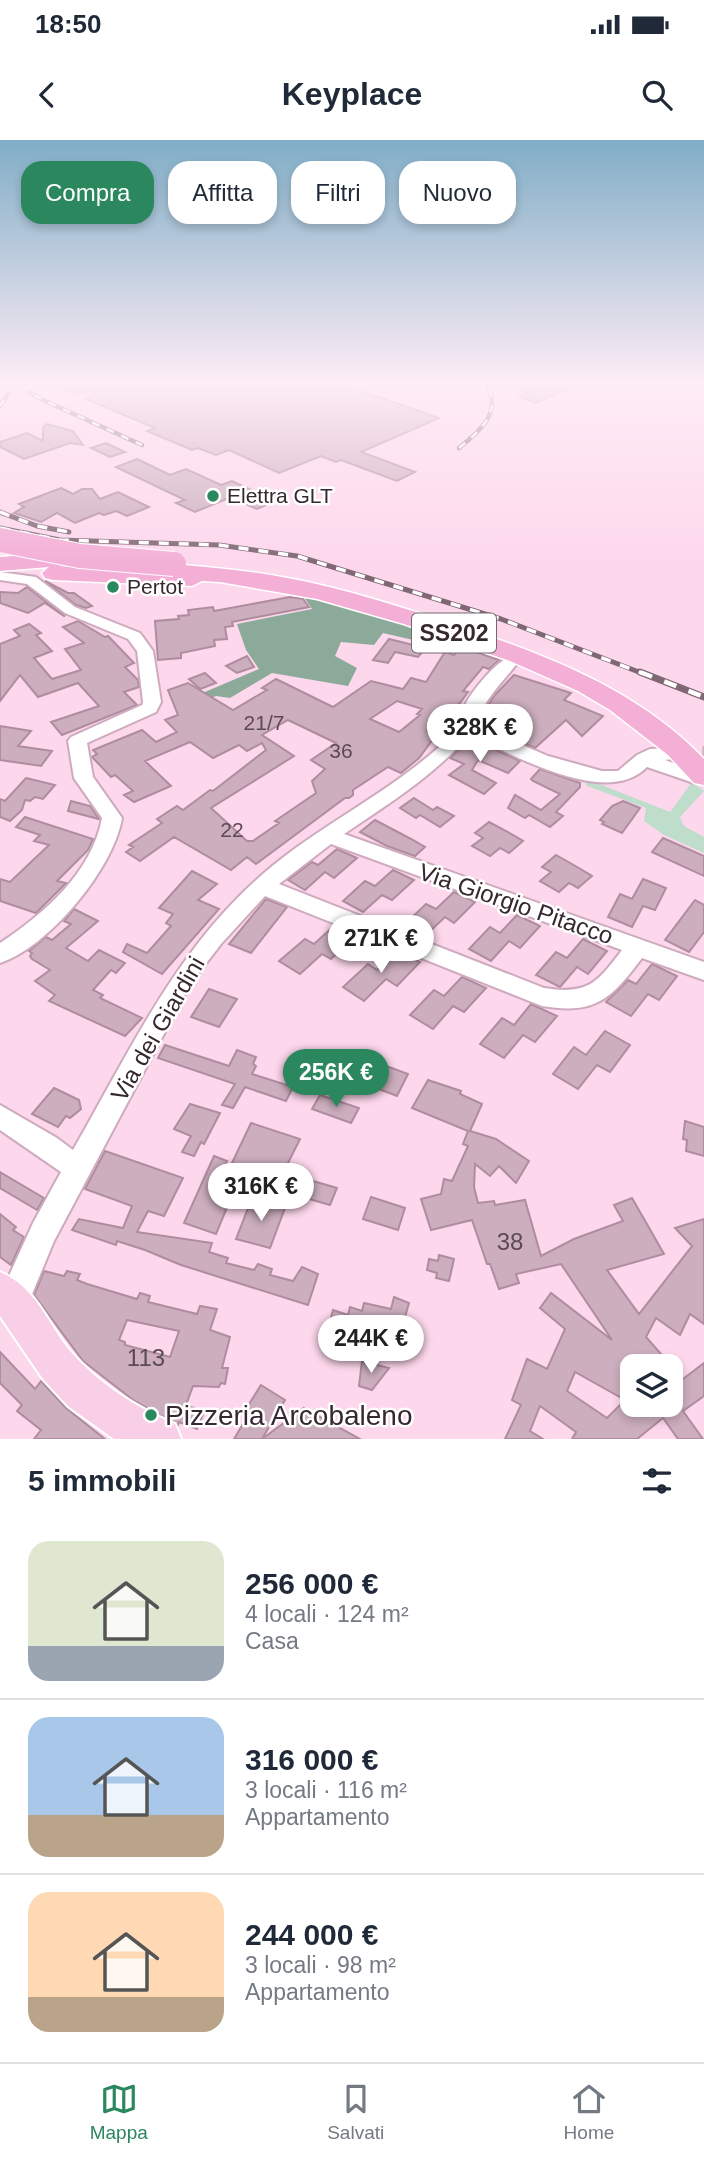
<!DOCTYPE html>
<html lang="it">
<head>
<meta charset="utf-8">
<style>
	:root { --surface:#fff; --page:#f2f2f3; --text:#1f2937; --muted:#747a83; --line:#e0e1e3; --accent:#2a875e }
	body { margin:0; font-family:Helvetica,sans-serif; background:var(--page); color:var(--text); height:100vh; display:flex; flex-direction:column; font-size:26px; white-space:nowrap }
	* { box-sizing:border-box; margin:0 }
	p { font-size:23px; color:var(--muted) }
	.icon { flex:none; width:38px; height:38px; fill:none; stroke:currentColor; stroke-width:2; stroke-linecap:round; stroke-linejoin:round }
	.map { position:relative; height:1299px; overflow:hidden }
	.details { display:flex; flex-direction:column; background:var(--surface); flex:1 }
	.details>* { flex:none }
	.top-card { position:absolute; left:21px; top:21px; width:663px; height:63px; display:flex; gap:14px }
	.tools { position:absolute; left:620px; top:1214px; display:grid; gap:14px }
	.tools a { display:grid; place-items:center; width:63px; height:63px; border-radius:14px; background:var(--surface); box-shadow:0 4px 10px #0003; font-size:35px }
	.price { position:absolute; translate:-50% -60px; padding:0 16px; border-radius:24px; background:#fff; color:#222; font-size:23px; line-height:46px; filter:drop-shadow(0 2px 4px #0008) }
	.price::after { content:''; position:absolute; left:50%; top:42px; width:21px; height:16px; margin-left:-10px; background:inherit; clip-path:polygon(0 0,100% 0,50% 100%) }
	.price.current { background:var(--accent); color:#fff }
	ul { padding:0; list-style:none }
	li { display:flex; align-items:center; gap:21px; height:175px; padding:0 28px }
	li+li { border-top:2px solid var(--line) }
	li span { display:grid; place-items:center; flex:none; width:196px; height:140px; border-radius:21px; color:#555 }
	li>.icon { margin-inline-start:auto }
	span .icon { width:84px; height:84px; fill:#fffc; stroke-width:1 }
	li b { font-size:30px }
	h2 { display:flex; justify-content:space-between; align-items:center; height:84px; padding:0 28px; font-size:30px }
	.pill { padding:0 24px; border-radius:21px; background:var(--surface); box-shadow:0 4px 10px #0003; font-size:24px; line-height:63px }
	.pill.current { background:var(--accent); color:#fff }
	.status { display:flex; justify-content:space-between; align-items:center; height:49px; padding:0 35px; background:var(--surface); direction:ltr }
	.status svg { height:19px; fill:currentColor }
	header { display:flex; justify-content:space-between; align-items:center; height:91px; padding:0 28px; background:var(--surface); font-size:32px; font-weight:700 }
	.dock { display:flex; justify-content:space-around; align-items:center; height:98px; border-top:2px solid var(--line); background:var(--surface); font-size:19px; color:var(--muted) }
	.dock a { display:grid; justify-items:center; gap:4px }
	.dock .current { color:var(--accent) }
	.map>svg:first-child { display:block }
</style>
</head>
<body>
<div class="status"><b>18:50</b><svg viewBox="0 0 49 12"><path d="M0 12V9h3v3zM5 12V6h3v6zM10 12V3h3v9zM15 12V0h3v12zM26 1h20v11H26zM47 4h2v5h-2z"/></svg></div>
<header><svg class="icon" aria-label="back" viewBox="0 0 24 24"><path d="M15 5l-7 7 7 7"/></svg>Keyplace<svg class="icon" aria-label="search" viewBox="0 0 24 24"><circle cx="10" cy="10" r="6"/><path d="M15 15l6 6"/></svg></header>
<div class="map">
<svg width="704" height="1299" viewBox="0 0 704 1299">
	<rect width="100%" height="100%" fill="#fdd7ec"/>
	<polygon fill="#beddcb" points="584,638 670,672 692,642 704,651 680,677 684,686 704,697 704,713 664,695 644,681 646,668 587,646"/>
	<polygon fill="#8caa99" points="302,454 448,497 439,506 383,493 374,505 341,502 335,516 357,528 348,546 272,533 230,558 216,556 186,568 179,563 259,529 246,510 237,484 312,469"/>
	<g fill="#ccaebe" stroke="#af8c9f" stroke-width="2" fill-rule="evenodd">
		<polygon points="52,244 342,244 439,278 361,312 415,332 397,341 341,320 336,322 321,316 279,333 229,310 216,315 198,308 192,310 147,291 155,288 86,259 103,247 77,255"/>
		<polygon points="510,244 578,244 536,263 519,257 529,253 510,247"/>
		<polygon points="47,284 73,291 83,305 70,303 24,319 0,307 0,302 27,293 43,301 43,287"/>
		<polygon points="106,303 125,312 110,317 91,308"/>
		<polygon points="137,319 170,335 186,329 221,345 232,341 275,361 257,369 231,357 195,372 176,363 185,360 116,327"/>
		<polygon points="61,348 73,354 82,349 92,349 100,359 118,352 149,367 127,376 116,371 104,375 99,373 75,383 57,373 41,382 14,373 24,367 19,364"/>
		<polygon points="45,441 68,453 74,453 92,466 86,468 76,465"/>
		<polygon points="27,447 63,475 65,476 64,476 45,463 28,473 0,463 0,452 18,453"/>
		<polygon points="290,457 303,459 309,467 232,482 233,486 225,487 227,499 214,500 215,506 181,513 181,518 158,520 155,481 179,479 178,476 189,475 188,470 213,467 214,471"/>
		<polygon points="78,481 105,497 108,496 134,523 125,527 138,540 139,547 124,552 137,565 62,595 51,582 99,566 78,543 38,557 20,535 0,561 0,504 20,496 14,490 29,484 41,493 36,495 52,511 34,518 52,539 81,530 65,509 84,503 63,487"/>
		<polygon points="389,499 426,508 418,517 395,512 388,523 373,520"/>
		<path d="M461 507 499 520 489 529 483 527 463 551 468 552 460 563 427 591 436 595 419 618 401 633 388 627 353 650V655L349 658H345L256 724 247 717 231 730 174 697 140 721 126 712 133 707 129 705 162 683 157 679 177 666 183 670 210 650 213 651 266 610 262 603 247 611 239 605 213 618 190 602 145 621 171 646 134 662 124 655 133 651 115 635 111 637 92 617 97 614 93 610 142 590 156 602 177 592 165 580 178 575 168 550 188 543 233 570 267 550 262 548 276 539 333 567 371 541 403 549 411 538 426 542 445 512 454 515ZM397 561 422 569 417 574 420 575 399 592 370 579ZM288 580 336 603 311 620 325 629 312 641 316 653 275 681 279 683 253 701H247L211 668 294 616 262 595Z"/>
		<polygon points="247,516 254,527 237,533 226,526"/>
		<polygon points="205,533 216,543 200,549 189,539"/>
		<polygon points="514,535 571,553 564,560 603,576 582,596 566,580 535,608 499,592 509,583 483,573 495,555"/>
		<polygon points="0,586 31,591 18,606 52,611 41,626 0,620"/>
		<polygon points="470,598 520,621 508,633 478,620 472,630 496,643 484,654 449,635 464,624 450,618"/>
		<polygon points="540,629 580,643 580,647 556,672 563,676 550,687 529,675 525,678 508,668 515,655 541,670 560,654 533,641 531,639"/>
		<polygon points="26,638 55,645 43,659 35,657 30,661 25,660 22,670 10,681 0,677 0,659 5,661"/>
		<polygon points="414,658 433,670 437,667 454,676 440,687 420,675 416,678 400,668"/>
		<polygon points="71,661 90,666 99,679 68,671"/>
		<polygon points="623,661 640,668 622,693 602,684 604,682 600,680 612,666"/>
		<polygon points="25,677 93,699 88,710 57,741 66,743 36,773 0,761 0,739 10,742 49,705 34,701 40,695 16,687"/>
		<polygon points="375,680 411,699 425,707 415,716 387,706 360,692"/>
		<polygon points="489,682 508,692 523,701 509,713 500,708 490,716 472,706 483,698 475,693"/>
		<polygon points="663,698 704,716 704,736 652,712"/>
		<polygon points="337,709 357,718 334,738 325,732 305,750 288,740 312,722 318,725"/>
		<polygon points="556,715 572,724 592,736 578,748 569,743 559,752 540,741 551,732 542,727"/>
		<polygon points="393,730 414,740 392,760 382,755 363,772 343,761 365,741 375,746"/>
		<polygon points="192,731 217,744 198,760 219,769 162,834 123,812 127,804 147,813 171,786 166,783 173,774 159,768"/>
		<polygon points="643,739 666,748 655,770 643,766 632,787 608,777 620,754 632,759"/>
		<polygon points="454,752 475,762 454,783 445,777 425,796 405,784 426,764 436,769"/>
		<polygon points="266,759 287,767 251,813 229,804"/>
		<polygon points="695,760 704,765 704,792 689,812 665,800"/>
		<polygon points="74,769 98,781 66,808 88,821 99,810 125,823 116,833 111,830 93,850 103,855 100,858 142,878 125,896 49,861 55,855 35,841 50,830 32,819 30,816 32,813 29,811 46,797 52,800 71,784 64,781"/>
		<polygon points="517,775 540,786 520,808 509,801 491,821 469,809 490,787 500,793"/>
		<polygon points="334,786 355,797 331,819 322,814 300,834 279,821 305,799 314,804"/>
		<polygon points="583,799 607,811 588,834 577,827 560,847 536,835 556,812 567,818"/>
		<polygon points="396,811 420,822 397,846 386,839 364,861 343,847 368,824 377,830"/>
		<polygon points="652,824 677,836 659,860 648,854 631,876 606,862 628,840 636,844"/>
		<polygon points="462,837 486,848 464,872 453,866 433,889 410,875 434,850 444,856"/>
		<polygon points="209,849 237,859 219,887 191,877"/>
		<polygon points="531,864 557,876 535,902 523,895 504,918 480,904 502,878 514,885"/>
		<polygon points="605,891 630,905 610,932 597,925 578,949 553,934 574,907 586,915"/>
		<polygon points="165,905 229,926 237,910 256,917 253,924 256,926 252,934 293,947 286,961 245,947 233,968 222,965 235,944 158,918"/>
		<polygon points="318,916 375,936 381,924 408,934 397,956 371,946 369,950 311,930"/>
		<path d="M428 940 461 951 460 954 482 964 470 991 496 999 529 1021 516 1043 499 1026 490 1036 475 1024 474 1047 478 1063 494 1061 495 1065 525 1060 541 1116 574 1099 623 1081 614 1065 632 1058 664 1114 607 1130 639 1174 692 1106 675 1088 704 1079V1184L690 1174 680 1195 656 1178 646 1197 683 1239 704 1223V1256L683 1271 703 1299H678L663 1278 637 1299H572L576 1292 540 1266 530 1291 543 1299H505L521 1265 512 1260 527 1219 547 1229 565 1189 540 1168 551 1153 612 1200 561 1124 516 1134 519 1143 499 1149 490 1124H487L472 1080 431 1090 421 1059 441 1054 444 1039 452 1041 468 1006 463 1004 468 991 412 968ZM632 1227H670V1265H632ZM575 1232 625 1260 607 1278 567 1251Z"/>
		<polygon points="54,948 79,960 81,969 70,978 66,976 58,987 32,974"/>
		<polygon points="320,955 359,968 351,983 312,969"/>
		<polygon points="190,964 220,973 204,1004 201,1002 194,1016 182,1012 191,996 174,989"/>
		<polygon points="685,981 704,987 704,1016 686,1011 687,1000 683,999"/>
		<polygon points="251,983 300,999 280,1039 232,1023"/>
		<polygon points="105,1011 183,1038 164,1076 148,1071 137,1092 212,1103 209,1112 228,1118 226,1123 254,1130 258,1124 272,1129 270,1135 293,1141 302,1127 318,1134 308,1165 181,1125 145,1110 117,1101 116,1105 72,1090 79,1079 123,1088 132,1066 85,1049"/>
		<polygon points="214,1016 227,1021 214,1047 233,1053 216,1094 184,1083"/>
		<polygon points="0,1032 44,1058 37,1070 0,1048"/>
		<polygon points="306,1039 337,1048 330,1065 299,1056"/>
		<polygon points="371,1057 405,1068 398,1090 363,1079"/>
		<polygon points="252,1058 285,1068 270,1108 236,1099"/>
		<polygon points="0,1074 16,1087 13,1090 24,1097 11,1125 0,1117"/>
		<polygon points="439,1115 454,1119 449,1141 436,1138 437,1133 427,1130 429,1119 438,1121"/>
		<path d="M44 1131 64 1136 67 1131 80 1134 77 1140 87 1144 137 1159 140 1153 150 1156 148 1162 197 1174 200 1166 217 1169 210 1190 230 1197 222 1228H228L225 1244 221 1243 219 1247 193 1246 186 1265 204 1272 197 1289 179 1282 178 1285 133 1260 83 1221 34 1155ZM127 1180 179 1191 170 1217 125 1205V1202L119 1200Z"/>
		<polygon points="394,1157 409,1163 396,1209 329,1185 333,1170 348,1175 350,1167 362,1171 364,1163 391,1169"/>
		<polygon points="0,1212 35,1249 41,1241 66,1268 105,1299 34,1299 41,1290 17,1271 22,1265 0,1243"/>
		<polygon points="362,1221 389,1228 372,1250 359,1246"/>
		<polygon points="261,1245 285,1260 262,1299 234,1299 250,1272 246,1269"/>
		<polygon points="304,1268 360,1299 262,1299"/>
	</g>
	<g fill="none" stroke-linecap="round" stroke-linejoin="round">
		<polyline stroke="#d5b4c6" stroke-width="18" stroke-dasharray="18 10" stroke-linecap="butt" points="674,614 704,615"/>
		<g stroke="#ceaabe" stroke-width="4">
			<g id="minor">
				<path d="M0 432 36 437 75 467 140 493 153 511 161 562 156 572 87 603 93 637 122 678C114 728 49 807 0 823V803C44 774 92 732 102 678L74 638 68 601 71 597 142 565 143 562 137 511 128 499 65 473 27 444 0 440Z"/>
				<path d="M510 517 518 522C502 544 484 558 476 585L548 616 602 631H618L637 615 650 609 672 608 681 614 679 618 665 620 701 633 703 637 701 641 694 643 647 627C606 669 513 614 469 595 434 636 388 664 344 694L704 822V840L642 818C611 859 596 875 542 866L265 756 221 804 191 843 54 1101 25 1171 14 1175 3 1171 0 1158 3 1149 33 1083 61 1032 0 990V965L57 998 73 1010C127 916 173 816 254 742 310 690 382 658 439 607 445 601 452 594 456 587 460 581 461 573 464 567 470 553 496 521 510 517ZM331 704 622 810C597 843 588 855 544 848L279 744Z"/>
			</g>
		</g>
		<g stroke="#fff" stroke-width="4">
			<path id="major" d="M0 1132C36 1147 47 1183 70 1211 99 1244 135 1267 175 1284L181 1299H114L68 1266 43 1239 0 1176Z"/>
		</g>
		<g stroke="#fff" stroke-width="3">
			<path id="highway" d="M82 411 90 413 93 418 90 423 58 426 160 431 163 426 171 424C208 427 246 430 282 437 345 448 407 469 468 489 554 518 640 552 704 619V645L694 643 668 615 610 570 578 551 510 521 404 484 317 459 220 442 202 441 192 446 53 440 45 438 42 433 49 427 0 431V417Z"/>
		</g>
		<use href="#minor" fill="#fff" fill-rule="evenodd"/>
		<use href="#major" fill="#f8cfe6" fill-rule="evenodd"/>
		<use href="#highway" fill="#f3afd6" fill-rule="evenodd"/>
		<g stroke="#7f6874" stroke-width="4.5">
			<g id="rail-far2">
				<polyline points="23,244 29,252 43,260 142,305"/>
				<polyline points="0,266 14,244"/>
				<path d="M459 308C480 291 503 272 486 244"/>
				<polyline points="0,372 4,374"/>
			</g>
		</g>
		<g stroke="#7f6874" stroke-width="5">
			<g id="rail-far1">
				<polyline points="0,372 37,386 69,392"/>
				<polyline points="0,388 60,400 219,405 297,416 501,479 644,534"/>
			</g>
		</g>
		<g stroke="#7f6874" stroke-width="7">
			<polyline id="rail" points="640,532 704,557"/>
		</g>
		<use href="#rail-far2" stroke="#fff" stroke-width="2.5" stroke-dasharray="8" stroke-linecap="butt"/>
		<use href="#rail-far1" stroke="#fff" stroke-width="3.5" stroke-dasharray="10" stroke-linecap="butt"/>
		<use href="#rail" stroke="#fff" stroke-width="4.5" stroke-dasharray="13" stroke-linecap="butt"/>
		<g stroke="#fff" stroke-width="26" stroke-linecap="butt">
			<polyline id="highway-bridge" points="0,400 80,416 174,424"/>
		</g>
		<use href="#highway-bridge" stroke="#f3afd6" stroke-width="24"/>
	</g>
	<linearGradient id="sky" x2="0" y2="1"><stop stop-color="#80adc6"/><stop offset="0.57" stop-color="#feedf6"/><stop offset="1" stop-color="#feedf6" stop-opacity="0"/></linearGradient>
	<rect width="704" height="426" fill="url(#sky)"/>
	<g fill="#2a875e" stroke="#fff" stroke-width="2.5">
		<circle cx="213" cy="356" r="7"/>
		<circle cx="113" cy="447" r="7"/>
		<circle cx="151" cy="1275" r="7"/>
	</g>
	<g text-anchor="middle" stroke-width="5" stroke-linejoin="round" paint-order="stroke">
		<g font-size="21" fill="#36282f" stroke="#fff" text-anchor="start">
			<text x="227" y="363">Elettra GLT</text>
			<text x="127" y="454">Pertot</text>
		</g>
		<g font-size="21" fill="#5c4a53">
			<text x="264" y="590">21/7</text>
			<text x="341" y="618">36</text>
			<text x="232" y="697">22</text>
		</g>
		<rect fill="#fff" stroke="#72686d" stroke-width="2" x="412" y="473.5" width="84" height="39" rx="5"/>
		<g font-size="23" font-weight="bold" fill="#36282f">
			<text x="454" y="501">SS202</text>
		</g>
		<g font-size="24" fill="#36282f" stroke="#fff">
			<text transform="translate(516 764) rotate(19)" y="8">Via Giorgio Pitacco</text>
			<text transform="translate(158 889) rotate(-60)" y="8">Via dei Giardini</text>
		</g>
		<g font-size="24" fill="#5c4a53">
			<text x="510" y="1110">38</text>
			<text x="146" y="1226">113</text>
		</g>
		<g font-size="28" fill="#36282f" stroke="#fff" text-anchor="start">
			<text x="165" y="1285">Pizzeria Arcobaleno</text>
		</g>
	</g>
</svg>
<div class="tools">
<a><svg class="icon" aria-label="layers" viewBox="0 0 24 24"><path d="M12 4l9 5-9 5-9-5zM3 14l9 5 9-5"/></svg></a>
</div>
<b class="price" style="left:480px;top:624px">328K €</b>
<b class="price" style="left:381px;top:835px">271K €</b>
<b class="price current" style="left:336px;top:969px">256K €</b>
<b class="price" style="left:261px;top:1083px">316K €</b>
<b class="price" style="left:371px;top:1235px">244K €</b>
<div class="top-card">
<a class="pill current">Compra</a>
<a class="pill">Affitta</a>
<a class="pill">Filtri</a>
<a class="pill">Nuovo</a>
</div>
</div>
<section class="details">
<h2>5 immobili<svg class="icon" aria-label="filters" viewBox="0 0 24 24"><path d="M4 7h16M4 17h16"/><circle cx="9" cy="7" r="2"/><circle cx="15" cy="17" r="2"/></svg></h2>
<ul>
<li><span style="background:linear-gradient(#dfe7d0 75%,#9aa5b1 0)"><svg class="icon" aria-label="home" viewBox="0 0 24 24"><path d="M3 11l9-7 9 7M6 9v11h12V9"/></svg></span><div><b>256 000 €</b><p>4 locali · 124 m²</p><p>Casa</p></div></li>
<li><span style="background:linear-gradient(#a9c7e8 70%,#b9a48a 0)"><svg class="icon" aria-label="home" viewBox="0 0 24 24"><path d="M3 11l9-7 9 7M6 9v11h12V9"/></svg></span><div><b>316 000 €</b><p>3 locali · 116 m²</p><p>Appartamento</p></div></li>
<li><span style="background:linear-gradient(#ffd9b3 75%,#b9a48a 0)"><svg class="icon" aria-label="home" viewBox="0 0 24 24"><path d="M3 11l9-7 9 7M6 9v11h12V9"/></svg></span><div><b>244 000 €</b><p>3 locali · 98 m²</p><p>Appartamento</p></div></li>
</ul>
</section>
<nav class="dock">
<a class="current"><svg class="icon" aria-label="map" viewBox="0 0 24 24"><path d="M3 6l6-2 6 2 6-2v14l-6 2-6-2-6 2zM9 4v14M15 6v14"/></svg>Mappa</a>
<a><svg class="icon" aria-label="saved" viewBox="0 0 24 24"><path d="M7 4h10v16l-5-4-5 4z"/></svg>Salvati</a>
<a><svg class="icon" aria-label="home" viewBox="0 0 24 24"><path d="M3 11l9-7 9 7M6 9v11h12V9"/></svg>Home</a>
</nav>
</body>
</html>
